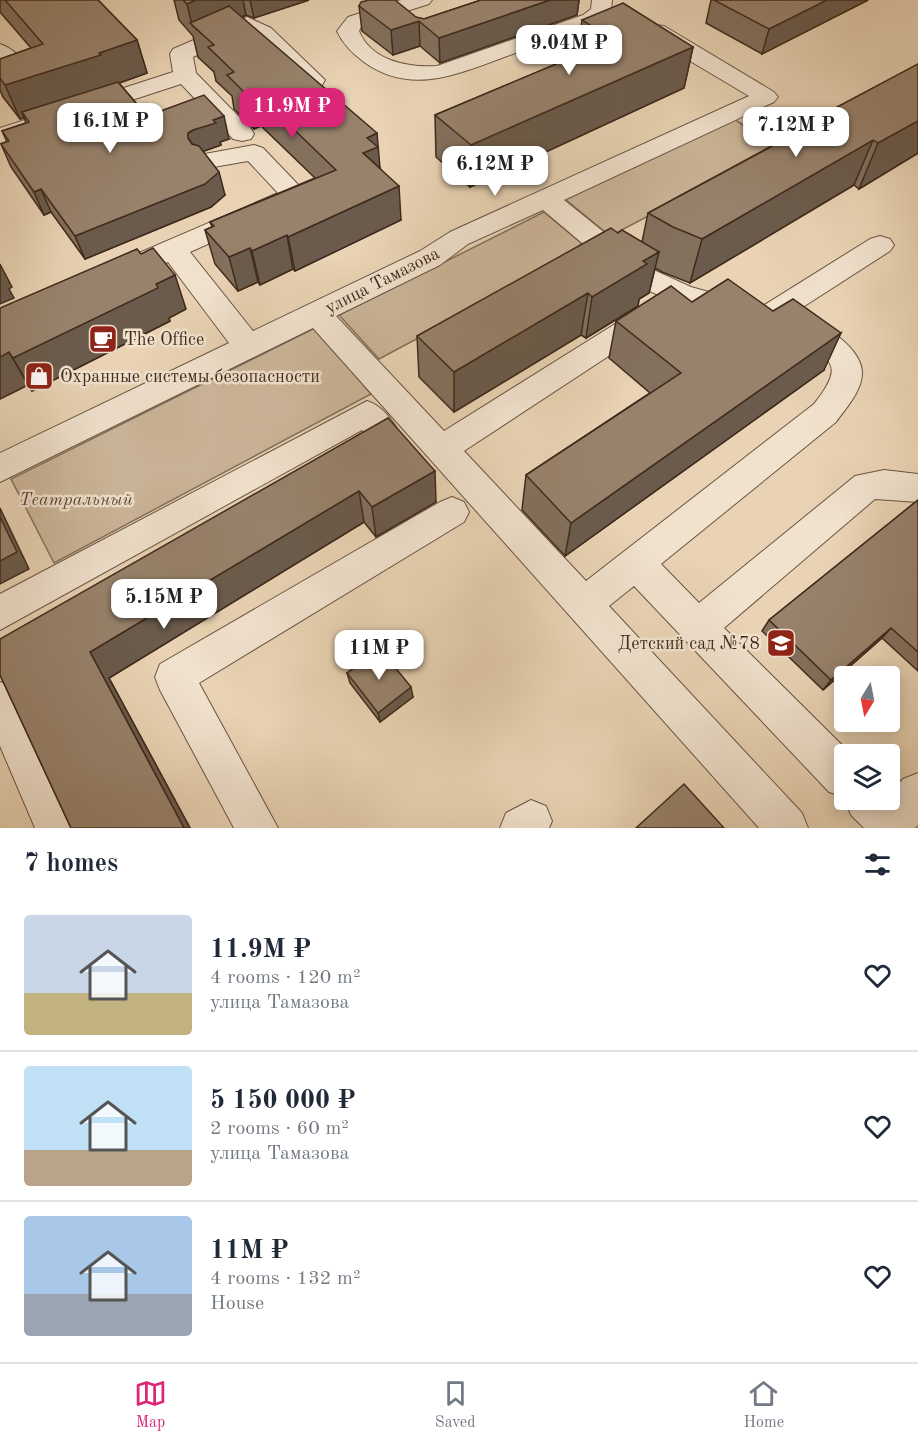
<!DOCTYPE html>
<html lang="en">
<head>
<meta charset="utf-8">
<style>
	:root { --surface:#fff; --page:#f2f2f3; --text:#1f2937; --muted:#747a83; --line:#e0e1e3; --accent:#db2777 }
	body { margin:0; font-family:"Old Standard TT",serif; background:var(--page); color:var(--text); height:100vh; display:flex; flex-direction:column; font-size:22px; white-space:nowrap }
	* { box-sizing:border-box; margin:0 }
	p { font-size:20px; color:var(--muted) }
	.icon { flex:none; width:33px; height:33px; fill:none; stroke:currentColor; stroke-width:2; stroke-linecap:round; stroke-linejoin:round }
	.map { position:relative; height:828px; overflow:hidden }
	.drawer { display:flex; flex-direction:column; background:var(--surface); flex:1 }
	.drawer>* { flex:none }
	.needle { width:39px; rotate:190deg }
	.tools { position:absolute; left:834px; top:666px; display:grid; gap:12px }
	.tools a { display:grid; place-items:center; width:66px; height:66px; border-radius:6px; background:var(--surface); box-shadow:0 3px 15px #0003; font-size:30px }
	.price { position:absolute; translate:-50% -51px; padding:0 14px; border-radius:12px; background:#fff; color:#222; font-size:20px; line-height:39px; filter:drop-shadow(0 2px 3px #0008) }
	.price::after { content:''; position:absolute; left:50%; top:36px; width:18px; height:14px; margin-left:-9px; background:inherit; clip-path:polygon(0 0,100% 0,50% 100%) }
	.price.current { background:var(--accent); color:#fff }
	ul { padding:0; list-style:none }
	li { display:flex; align-items:center; gap:18px; height:150px; padding:0 24px }
	li+li { border-top:2px solid var(--line) }
	li span { display:grid; place-items:center; flex:none; width:168px; height:120px; border-radius:6px; color:#555 }
	li>.icon { margin-inline-start:auto }
	span .icon { width:72px; height:72px; fill:#fffc; stroke-width:1 }
	li b { font-size:26px }
	h2 { display:flex; justify-content:space-between; align-items:center; height:72px; padding:0 24px; font-size:26px }
	.dock { display:flex; justify-content:space-around; align-items:center; height:84px; border-top:2px solid var(--line); background:var(--surface); font-size:16px; color:var(--muted) }
	.dock a { display:grid; justify-items:center; gap:3px }
	.dock .current { color:var(--accent) }
	.map>svg:first-child { display:block }
</style>
</head>
<body>
<div class="map">
<svg width="918" height="828" viewBox="0 0 918 828">
	<rect width="100%" height="100%" fill="#e9d3b4"/>
	<filter id="stains"><feTurbulence type="fractalNoise" baseFrequency=".00333" numOctaves="4"/><feColorMatrix values="0 0 0 0 .2 0 0 0 0 .09 0 0 0 0 .02 0 0 0 .5 -.17"/></filter>
	<radialGradient id="worn" r=".72"><stop offset=".6" stop-color="#630" stop-opacity="0"/><stop offset="1" stop-color="#630" stop-opacity=".3"/></radialGradient>
	<g fill="#ccb69a" stroke="#86705c" stroke-width="1.5">
		<polygon points="731,117 778,148 610,236 565,199"/>
		<polygon points="544,212 587,248 379,359 339,315"/>
		<polygon points="315,328 371,394 54,563 11,479"/>
	</g>
	<g fill="none" stroke-linecap="round" stroke-linejoin="round">
		<g stroke="#6a5443" stroke-width="2">
			<g id="minor">
				<path d="M401 0H432L429 4 362 25 359 31C371 61 409 68 437 66L583 15 591 9 592 0H612L611 11 597 23C567 34 537 45 507 56 458 74 411 96 364 62 352 53 343 44 337 31L348 17Z"/>
				<polygon points="247,17 271,28 325,80 322,85 306,85 246,32 193,57 196,73 251,129 254,134 251,139 242,141 233,139 181,84 0,143 0,128 173,72 170,54 173,49"/>
				<path d="M656 25 664 26 774 92 778 97 774 102 564 200 647 267 691 287 748 303 752 310 748 317 738 320 672 301 627 281 543 210 468 244 440 265 336 316 444 431 639 309 649 306 659 309 663 316 659 323 464 451 586 581 814 404C861 346 802 362 782 327L787 319C810 312 863 346 862 373 862 391 846 408 836 422L661 564 699 603 855 476 884 470 918 474V502L875 499 724 628 851 754H844V797L829 792 634 586 609 606 802 813 808 828H759L313 328 0 482V453L229 343 168 262 131 279 121 282 111 279 107 272 111 265 278 193 248 161 208 168 199 165 196 160 199 155 254 145 263 148 308 195 304 201 190 252 253 331 420 251 450 232 749 96 648 36 645 31 648 26Z"/>
				<path d="M0 44C13 48 25 61 32 72L29 77 0 86V72L6 70 0 63Z"/>
				<polygon points="880,236 890,239 894,245 890,251 778,323 768,326 758,323 754,316 758,309 870,239"/>
				<path d="M367 401C383 406 393 421 401 436L396 445 360 463 349 459 344 450 349 441 364 432 362 430 0 630V594Z"/>
				<polygon points="452,497 464,502 469,512 464,522 199,683 278,828 234,828 160,690 155,677 160,664 440,502"/>
				<polygon points="0,682 14,687 78,828 35,828 0,746"/>
				<polygon points="918,773 918,825 915,828 864,828 851,815 845,800 890,800 890,794 903,779"/>
				<polygon points="531,800 546,806 552,821 549,828 500,828 506,813"/>
			</g>
		</g>
		<use href="#minor" fill="#f1e2ce" fill-rule="evenodd"/>
	</g>
	<g fill="#83705d" stroke="#402a1d" stroke-width="1.5">
		<polygon points="0,0 98,0 137,40 147,73 119,83 147,116 229,139 220,142 221,145 203,151 225,195 211,207 85,259 51,212 44,215 11,167 1,144 7,142 2,131 26,123 24,118 20,119 3,97 0,90 0,59 31,48 0,12"/>
		<polygon points="174,0 309,0 254,18 246,15 242,17 380,168 401,220 295,271 293,269 260,285 258,282 238,291 215,264 205,230 212,227 210,222 315,178 261,126 254,129 234,109 232,96 216,81 214,72 198,57 193,36 179,20"/>
		<polygon points="481,0 579,0 577,15 440,63 420,46 393,55 362,31 359,6 424,19"/>
		<polygon points="711,0 868,0 762,54 706,23"/>
		<polygon points="582,20 693,47 684,88 470,187 436,157 435,115 578,55"/>
		<polygon points="918,64 918,153 859,189 854,185 690,283 662,272 655,268 649,293 639,299 638,306 586,338 581,335 454,412 419,377 417,336 618,233 642,242 648,213 825,117 826,113"/>
		<polygon points="692,302 824,370 565,556 522,510 526,475 650,393 609,358 616,321"/>
		<polygon points="0,308 186,309 169,318 170,321 32,391 28,385 0,399"/>
		<polygon points="388,418 436,502 376,537 364,522 109,678 190,828 71,828 0,675"/>
		<polygon points="918,500 918,671 882,638 823,690 762,631 769,620"/>
		<polygon points="347,673 413,697 380,722 350,683"/>
	</g>
	<g fill="#6a5b4c" stroke="#402a1d" stroke-width="1.5">
		<polygon points="196,0 243,0 246,15 202,34 192,25 187,4"/>
		<polygon points="250,0 309,0 254,18"/>
		<polygon points="550,0 579,0 577,15 440,63 439,38"/>
		<polygon points="827,0 868,0 762,54 769,29"/>
		<polygon points="419,21 420,46 393,55 391,30"/>
		<polygon points="137,40 147,73 111,86 22,112 24,118 20,119 5,85"/>
		<polygon points="693,47 684,88 470,187 471,145"/>
		<polygon points="255,92 261,126 254,129 247,95"/>
		<polygon points="224,116 229,139 220,142 221,145 199,153 188,138 188,133 213,120"/>
		<polygon points="918,121 918,153 859,189 878,143"/>
		<polygon points="377,133 380,168 363,153 367,138"/>
		<polygon points="873,140 854,185 690,283 702,239"/>
		<polygon points="219,172 225,195 211,207 85,259 75,236"/>
		<polygon points="399,186 401,220 295,271 288,237"/>
		<polygon points="41,189 51,212 44,215 34,192"/>
		<polygon points="287,235 293,269 260,285 252,251"/>
		<polygon points="250,248 258,282 238,291 229,257"/>
		<polygon points="659,252 649,293 639,299 638,306 586,338 592,297 643,261"/>
		<polygon points="0,264 12,287 9,289 14,298 0,304"/>
		<polygon points="175,275 186,309 169,318 170,321 32,391 13,358 156,284"/>
		<polygon points="588,293 581,335 454,412 454,372"/>
		<polygon points="841,333 824,370 565,556 571,523"/>
		<polygon points="9,352 28,385 0,399 0,357"/>
		<polygon points="435,471 436,502 376,537 372,507"/>
		<polygon points="359,491 364,522 109,678 190,828 184,828 90,652"/>
		<polygon points="0,508 29,569 0,584"/>
		<polygon points="891,628 882,638 823,690 831,680"/>
		<polygon points="411,687 413,697 380,722 378,713"/>
	</g>
	<g fill="#98826c" stroke="#402a1d" stroke-width="1.5">
		<polygon points="5,0 98,0 137,40 99,53 101,55 5,85 0,78 0,59 43,44"/>
		<polygon points="183,0 196,0 187,4"/>
		<polygon points="369,0 395,0 416,17 424,19 481,0 550,0 439,38 419,21 391,30 359,6 361,2"/>
		<polygon points="714,0 827,0 769,29"/>
		<polygon points="623,3 693,47 471,145 435,115 613,40 582,20"/>
		<polygon points="229,6 377,133 367,138 378,147 363,153 399,186 288,237 287,235 252,251 250,248 229,257 205,230 214,226 210,222 336,170 255,92 247,95 227,75 234,72 208,47 214,45 190,23"/>
		<polygon points="918,64 918,121 878,143 873,140 702,239 673,227 648,213 830,115 826,113"/>
		<polygon points="118,82 147,116 204,95 224,116 213,120 216,123 193,130 188,133 188,138 192,144 199,146 219,172 205,184 75,236 41,189 34,192 1,144 9,141 2,131 29,122 22,112"/>
		<polygon points="611,228 618,233 622,230 659,252 643,261 647,264 592,297 588,293 454,372 417,336"/>
		<polygon points="153,248 175,275 156,284 158,288 13,358 9,352 0,357 0,308 137,249 141,254"/>
		<polygon points="728,279 773,311 793,299 841,333 571,523 526,475 681,373 616,321 671,286 692,302"/>
		<polygon points="388,418 435,471 372,507 359,491 90,652 184,828 71,828 0,675 0,639"/>
		<polygon points="918,500 918,652 891,628 831,680 769,620"/>
		<polygon points="0,517 17,552 0,561"/>
		<polygon points="380,649 411,687 378,713 347,673"/>
		<polygon points="684,784 724,828 636,828"/>
	</g>
	<defs>
		<g id="cafe-square" transform="scale(1.5)"><rect x="-9" y="-9" width="18" height="18" rx="4" fill="#8f2418" stroke="#f1e2ce"/><path d="M-5.5-4.5H6V0H3Q3 3.5 0 3.5H-2.5Q-5.5 3.5-5.5 0ZM3-3.2v2h1.7v-2ZM-6 4.5H4V6H-6Z" fill="#fff"/></g>
		<g id="shop-square" transform="scale(1.5)"><rect x="-9" y="-9" width="18" height="18" rx="4" fill="#8f2418" stroke="#f1e2ce"/><path d="M-5-2.5h2.3a2.7 3.5 0 0 1 5.4 0H5L5.5 6h-11ZM-1.5-2.5h3a1.5 2.3 0 0 0-3 0Z" fill="#fff"/></g>
		<g id="school-square" transform="scale(1.5)"><rect x="-9" y="-9" width="18" height="18" rx="4" fill="#8f2418" stroke="#f1e2ce"/><path d="M0-5L7-2L0 1L-7-2ZM-4 1L0 2.5L4 1V4Q0 6-4 4Z" fill="#fff"/></g>
	</defs>
	<g fill-rule="evenodd">
		<use href="#cafe-square" x="103" y="339"/>
		<use href="#shop-square" x="39" y="376"/>
		<use href="#school-square" x="781" y="643"/>
	</g>
	<g text-anchor="middle" stroke-width="5" stroke-linejoin="round" paint-order="stroke">
		<g font-size="18" fill="#402a1d" stroke="#f1e2ce">
			<text transform="translate(382 280) rotate(-27)" y="6">улица Тамазова</text>
		</g>
		<g font-size="18" fill="#402a1d" stroke="#f1e2ce" text-anchor="start">
			<text x="124" y="345">The Office</text>
			<text x="60" y="382">Охранные системы безопасности</text>
			<text x="760" y="649" text-anchor="end">Детский сад №78</text>
		</g>
		<g font-size="18" font-style="italic" fill="#5c4636" stroke="#f1e2ce">
			<text x="76" y="505">Театральный</text>
		</g>
	</g>
	<rect width="100%" height="100%" filter="url(#stains)"/>
	<rect width="100%" height="100%" fill="url(#worn)"/>
</svg>
<div class="tools">
<a><svg class="needle" viewBox="-14 -14 28 28"><path d="M0-13l5 13h-10z" fill="#e53935"/><path d="M0 13l5-13h-10z" fill="#747a83"/></svg></a>
<a><svg class="icon" aria-label="layers" viewBox="0 0 24 24"><path d="M12 4l9 5-9 5-9-5zM3 14l9 5 9-5"/></svg></a>
</div>
<b class="price" style="left:569px;top:76px">9.04M ₽</b>
<b class="price current" style="left:292px;top:139px">11.9M ₽</b>
<b class="price" style="left:110px;top:154px">16.1M ₽</b>
<b class="price" style="left:796px;top:158px">7.12M ₽</b>
<b class="price" style="left:495px;top:197px">6.12M ₽</b>
<b class="price" style="left:164px;top:630px">5.15M ₽</b>
<b class="price" style="left:379px;top:681px">11M ₽</b>
</div>
<section class="drawer">
<h2>7 homes<svg class="icon" aria-label="filters" viewBox="0 0 24 24"><path d="M4 7h16M4 17h16"/><circle cx="9" cy="7" r="2"/><circle cx="15" cy="17" r="2"/></svg></h2>
<ul>
<li><span style="background:linear-gradient(#c9d6e8 65%,#c2b280 0)"><svg class="icon" aria-label="home" viewBox="0 0 24 24"><path d="M3 11l9-7 9 7M6 9v11h12V9"/></svg></span><div><b>11.9M ₽</b><p>4 rooms · 120 m²</p><p>улица Тамазова</p></div><svg class="icon" aria-label="heart" viewBox="0 0 24 24"><path d="M12 20l-8-8c-3-5 5-10 8-4 3-6 11-1 8 4z"/></svg></li>
<li><span style="background:linear-gradient(#bfe0f5 70%,#b9a48a 0)"><svg class="icon" aria-label="home" viewBox="0 0 24 24"><path d="M3 11l9-7 9 7M6 9v11h12V9"/></svg></span><div><b>5 150 000 ₽</b><p>2 rooms · 60 m²</p><p>улица Тамазова</p></div><svg class="icon" aria-label="heart" viewBox="0 0 24 24"><path d="M12 20l-8-8c-3-5 5-10 8-4 3-6 11-1 8 4z"/></svg></li>
<li><span style="background:linear-gradient(#a9c7e8 65%,#9aa5b1 0)"><svg class="icon" aria-label="home" viewBox="0 0 24 24"><path d="M3 11l9-7 9 7M6 9v11h12V9"/></svg></span><div><b>11M ₽</b><p>4 rooms · 132 m²</p><p>House</p></div><svg class="icon" aria-label="heart" viewBox="0 0 24 24"><path d="M12 20l-8-8c-3-5 5-10 8-4 3-6 11-1 8 4z"/></svg></li>
</ul>
</section>
<nav class="dock">
<a class="current"><svg class="icon" aria-label="map" viewBox="0 0 24 24"><path d="M3 6l6-2 6 2 6-2v14l-6 2-6-2-6 2zM9 4v14M15 6v14"/></svg>Map</a>
<a><svg class="icon" aria-label="saved" viewBox="0 0 24 24"><path d="M7 4h10v16l-5-4-5 4z"/></svg>Saved</a>
<a><svg class="icon" aria-label="home" viewBox="0 0 24 24"><path d="M3 11l9-7 9 7M6 9v11h12V9"/></svg>Home</a>
</nav>
</body>
</html>
